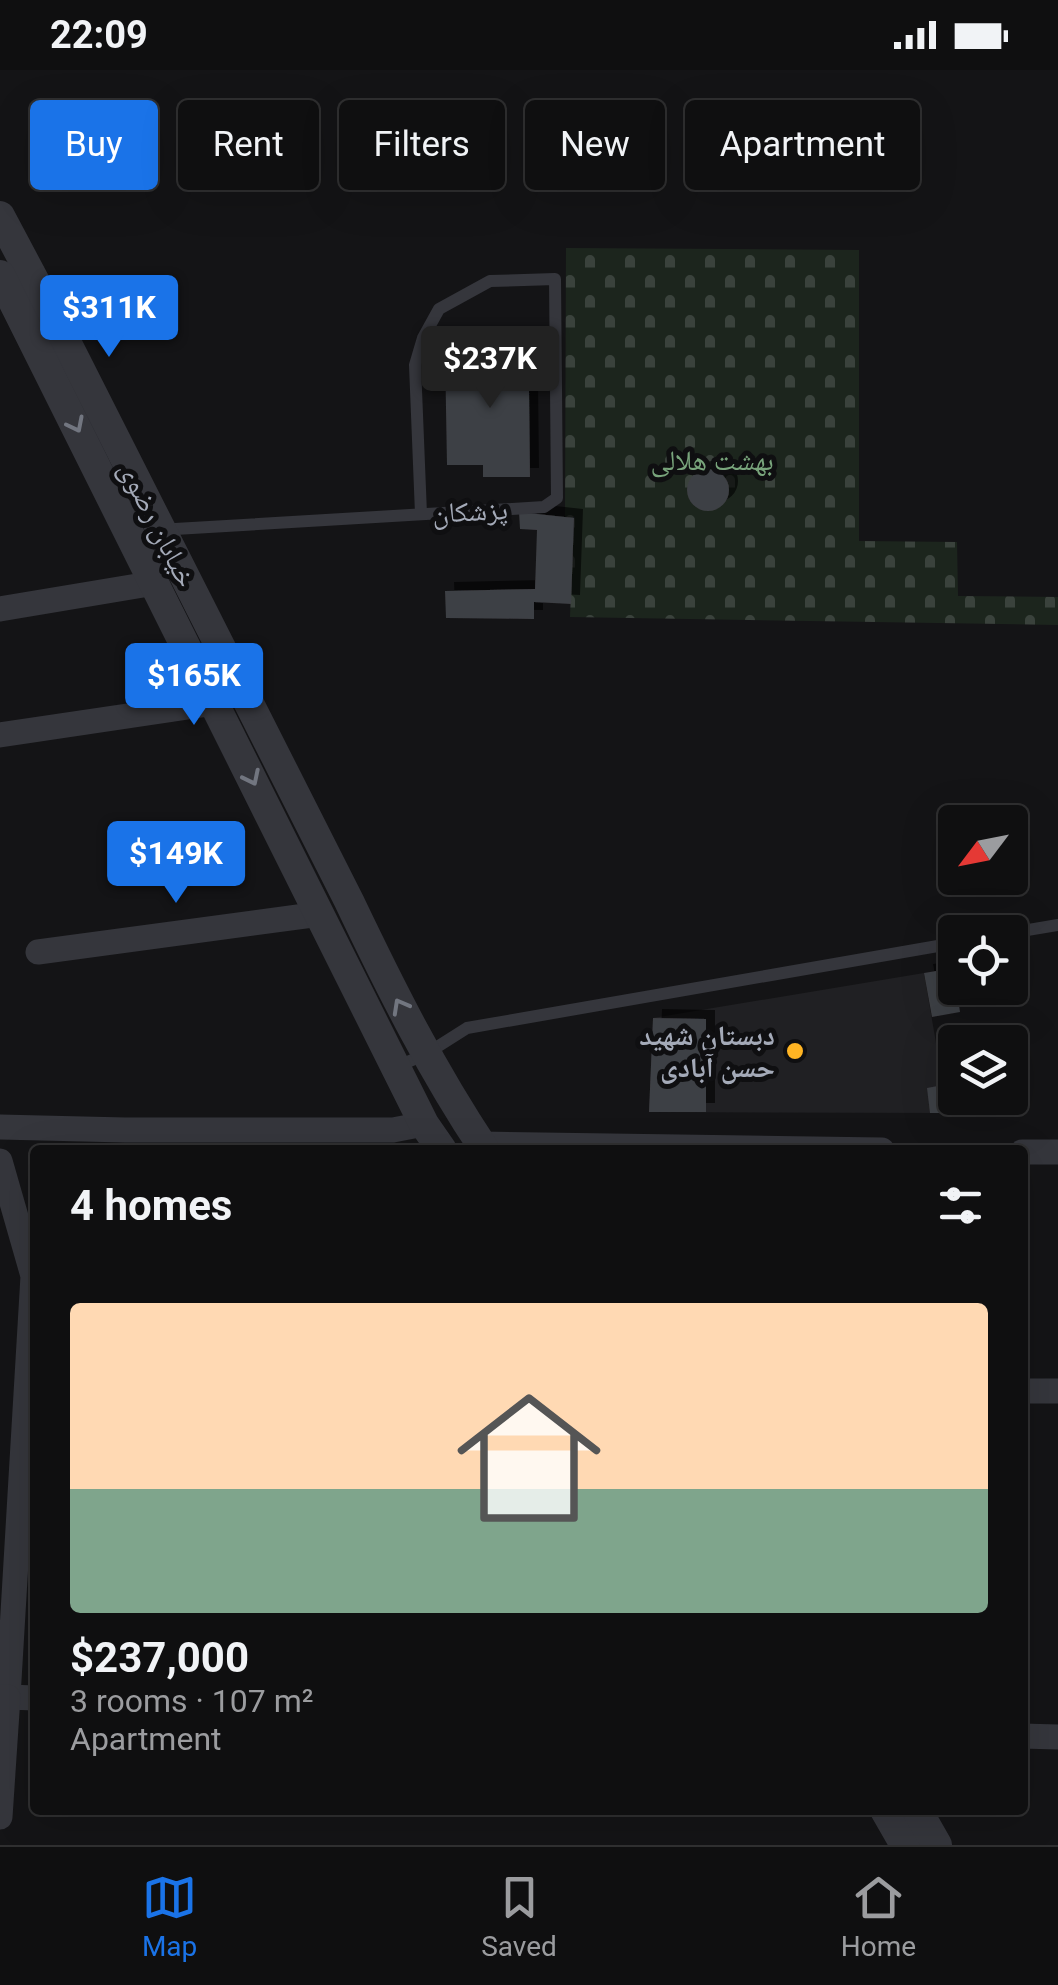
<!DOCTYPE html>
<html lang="en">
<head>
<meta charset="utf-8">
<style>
	:root { --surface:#0f0f10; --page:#181819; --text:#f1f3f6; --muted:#9b9c9f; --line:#2f2f30; --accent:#1a73e8 }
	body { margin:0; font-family:Roboto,"Noto Naskh Arabic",sans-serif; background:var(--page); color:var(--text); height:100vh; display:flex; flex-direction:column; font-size:38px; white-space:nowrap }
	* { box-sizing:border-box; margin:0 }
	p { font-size:32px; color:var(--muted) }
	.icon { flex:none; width:55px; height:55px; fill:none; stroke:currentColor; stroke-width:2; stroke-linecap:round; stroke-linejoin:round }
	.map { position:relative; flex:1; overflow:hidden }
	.sheet { position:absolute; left:30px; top:1075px; width:998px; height:670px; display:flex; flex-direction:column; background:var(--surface); border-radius:10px; box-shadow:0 10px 40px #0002,0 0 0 2px var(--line) }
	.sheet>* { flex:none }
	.top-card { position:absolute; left:30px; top:30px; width:1000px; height:90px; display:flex; gap:20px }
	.needle { width:65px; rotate:238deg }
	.fabs { position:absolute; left:938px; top:735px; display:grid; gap:20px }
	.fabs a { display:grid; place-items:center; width:90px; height:90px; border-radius:10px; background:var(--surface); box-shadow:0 10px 40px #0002,0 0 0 2px var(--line); font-size:50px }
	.price { position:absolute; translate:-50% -85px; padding:0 22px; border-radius:10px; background:var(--accent); color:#fff; font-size:32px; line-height:65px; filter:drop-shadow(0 2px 5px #0008) }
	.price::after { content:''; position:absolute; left:50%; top:60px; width:30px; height:22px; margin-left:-15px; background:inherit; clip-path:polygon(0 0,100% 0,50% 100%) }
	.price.active { background:#222; color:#fff }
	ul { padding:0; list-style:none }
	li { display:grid; align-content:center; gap:20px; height:530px; padding:0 40px }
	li+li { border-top:2px solid var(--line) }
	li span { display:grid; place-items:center; height:310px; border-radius:10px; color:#555 }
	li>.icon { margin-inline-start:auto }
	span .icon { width:180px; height:180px; fill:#fffc; stroke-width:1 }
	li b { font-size:42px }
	h2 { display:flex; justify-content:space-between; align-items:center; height:120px; padding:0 40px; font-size:42px }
	.tag { padding:0 35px; border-radius:10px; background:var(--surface); box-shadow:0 10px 40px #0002,0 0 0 2px var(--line); font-size:35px; line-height:90px }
	.tag.active { background:var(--accent); color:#fff }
	.status { display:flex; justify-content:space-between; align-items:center; height:70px; padding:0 50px; background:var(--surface); direction:ltr }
	.status svg { height:28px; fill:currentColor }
	.dock { display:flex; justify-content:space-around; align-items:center; height:140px; border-top:2px solid var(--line); background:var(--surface); font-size:28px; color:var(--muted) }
	.dock a { display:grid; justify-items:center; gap:5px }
	.dock .active { color:var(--accent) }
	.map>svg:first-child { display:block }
</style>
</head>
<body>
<div class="status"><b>22:09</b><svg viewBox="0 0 49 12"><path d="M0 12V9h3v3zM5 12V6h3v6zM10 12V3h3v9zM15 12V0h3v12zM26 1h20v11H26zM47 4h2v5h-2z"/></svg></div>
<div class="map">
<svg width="1058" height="1775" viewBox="0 0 1058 1775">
	<defs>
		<pattern id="cemetery-stones" width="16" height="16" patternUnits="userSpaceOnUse" patternTransform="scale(2.5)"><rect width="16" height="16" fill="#1c251d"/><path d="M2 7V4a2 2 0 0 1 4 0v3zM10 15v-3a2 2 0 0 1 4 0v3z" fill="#3a423c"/></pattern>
		<filter id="shadow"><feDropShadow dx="9" dy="-9" stdDeviation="0" flood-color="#0009"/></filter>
	</defs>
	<rect width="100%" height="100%" fill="#141416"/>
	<polygon fill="#202023" points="924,903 948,1043 649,1042 653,948"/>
	<polygon fill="url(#cemetery-stones)" points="566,178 859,180 859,471 957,472 958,526 1058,527 1058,555 570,547 574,449 565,447"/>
	<g fill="#3e3f44" filter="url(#shadow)">
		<polygon points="535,281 535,319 529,319 530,407 483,407 483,395 447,395 445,282"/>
		<circle cx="708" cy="420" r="21"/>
		<polygon points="519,442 574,448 571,534 534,532 534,549 446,548 445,521 535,519 537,460 520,459"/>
		<polygon points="954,898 960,942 932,947 924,903"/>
		<polygon points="653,948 706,949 706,1042 649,1042"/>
		<polygon points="943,1015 948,1043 930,1043 927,1018"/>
	</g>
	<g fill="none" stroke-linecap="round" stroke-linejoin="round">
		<g stroke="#35363c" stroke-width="12">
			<polyline points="164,461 175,459 544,437 557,428 555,209 490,211 439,239 423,268 415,295 421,444"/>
			<polyline points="1010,863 1058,855"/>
			<polyline points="396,997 426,984 467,958 955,873"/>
		</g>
		<g stroke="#35363c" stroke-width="25">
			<polyline points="0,539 155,513"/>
			<polyline points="0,665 215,633"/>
			<polyline points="38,882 320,844"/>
			<polyline points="0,1057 125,1060 393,1060 424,1054"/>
			<polyline points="481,1074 882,1080"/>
			<polyline points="1022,1082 1058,1082"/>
			<polyline points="0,1091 33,1206 8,1627 35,1628"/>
			<polyline points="1022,1321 1058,1321"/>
			<polyline points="0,1627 8,1627 0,1747"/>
			<polyline points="1022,1666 1058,1667"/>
		</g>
		<g stroke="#35363c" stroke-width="30">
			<path d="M0 146 52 244 349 831C390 917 432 1001 485 1080"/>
			<polyline points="0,205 424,1054 442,1080"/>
			<polyline points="885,1740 905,1775"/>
			<polyline points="917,1740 937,1775"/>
		</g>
	</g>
	<defs><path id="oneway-chevron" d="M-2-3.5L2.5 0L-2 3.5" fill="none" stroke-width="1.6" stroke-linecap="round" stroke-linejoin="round" transform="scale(2.5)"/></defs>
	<g stroke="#727680">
		<use href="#oneway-chevron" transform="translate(76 355) rotate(63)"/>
		<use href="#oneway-chevron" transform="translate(252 708) rotate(64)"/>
		<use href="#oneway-chevron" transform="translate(400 936) rotate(-119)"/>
	</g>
	<circle fill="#ffb423" stroke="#0f0f11" stroke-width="4" cx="795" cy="981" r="10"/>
	<g text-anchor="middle" stroke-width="10" stroke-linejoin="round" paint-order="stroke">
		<g font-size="28" fill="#79a57c" stroke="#0f0f11">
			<text x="712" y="400">بهشت هلالی</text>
		</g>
		<g font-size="28" fill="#a4aab8" stroke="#0f0f11">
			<text transform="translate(470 441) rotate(-3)" y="10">پزشکان</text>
			<text transform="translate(158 454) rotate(63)" y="10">خیابان رضوی</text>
		</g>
		<g font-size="28" font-weight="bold" fill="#a4aab8" stroke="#0f0f11" text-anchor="end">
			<text x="775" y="975">دبستان شهید<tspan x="775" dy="32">حسن آبادی</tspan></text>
		</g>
	</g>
</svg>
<div class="fabs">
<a><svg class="needle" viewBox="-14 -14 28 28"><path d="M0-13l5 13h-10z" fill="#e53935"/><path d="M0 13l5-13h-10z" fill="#9b9c9f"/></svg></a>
<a><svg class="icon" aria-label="locate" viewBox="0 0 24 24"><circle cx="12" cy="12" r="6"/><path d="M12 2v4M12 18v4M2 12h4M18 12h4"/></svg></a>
<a><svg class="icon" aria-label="layers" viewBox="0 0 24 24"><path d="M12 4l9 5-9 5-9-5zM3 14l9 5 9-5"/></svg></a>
</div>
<b class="price" style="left:109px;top:290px">$311K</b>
<b class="price active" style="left:490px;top:341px">$237K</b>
<b class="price" style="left:194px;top:658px">$165K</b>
<b class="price" style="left:176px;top:836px">$149K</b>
<div class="top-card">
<a class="tag active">Buy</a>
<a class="tag">Rent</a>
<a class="tag">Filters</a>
<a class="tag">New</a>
<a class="tag">Apartment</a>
</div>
<section class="sheet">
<h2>4 homes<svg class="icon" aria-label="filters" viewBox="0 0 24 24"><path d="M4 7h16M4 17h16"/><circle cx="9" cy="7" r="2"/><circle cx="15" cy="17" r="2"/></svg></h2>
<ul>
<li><span style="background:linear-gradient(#ffd9b3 60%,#7fa58c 0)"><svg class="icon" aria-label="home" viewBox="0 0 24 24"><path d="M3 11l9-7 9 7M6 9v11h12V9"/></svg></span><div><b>$237,000</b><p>3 rooms · 107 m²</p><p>Apartment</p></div></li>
</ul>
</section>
</div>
<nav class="dock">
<a class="active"><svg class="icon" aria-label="map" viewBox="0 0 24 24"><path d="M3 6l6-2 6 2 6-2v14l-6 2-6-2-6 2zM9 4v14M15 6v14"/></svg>Map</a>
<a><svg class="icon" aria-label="saved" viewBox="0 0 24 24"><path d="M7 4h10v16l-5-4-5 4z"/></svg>Saved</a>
<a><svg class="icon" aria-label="home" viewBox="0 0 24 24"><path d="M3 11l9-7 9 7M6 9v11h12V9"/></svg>Home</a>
</nav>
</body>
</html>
